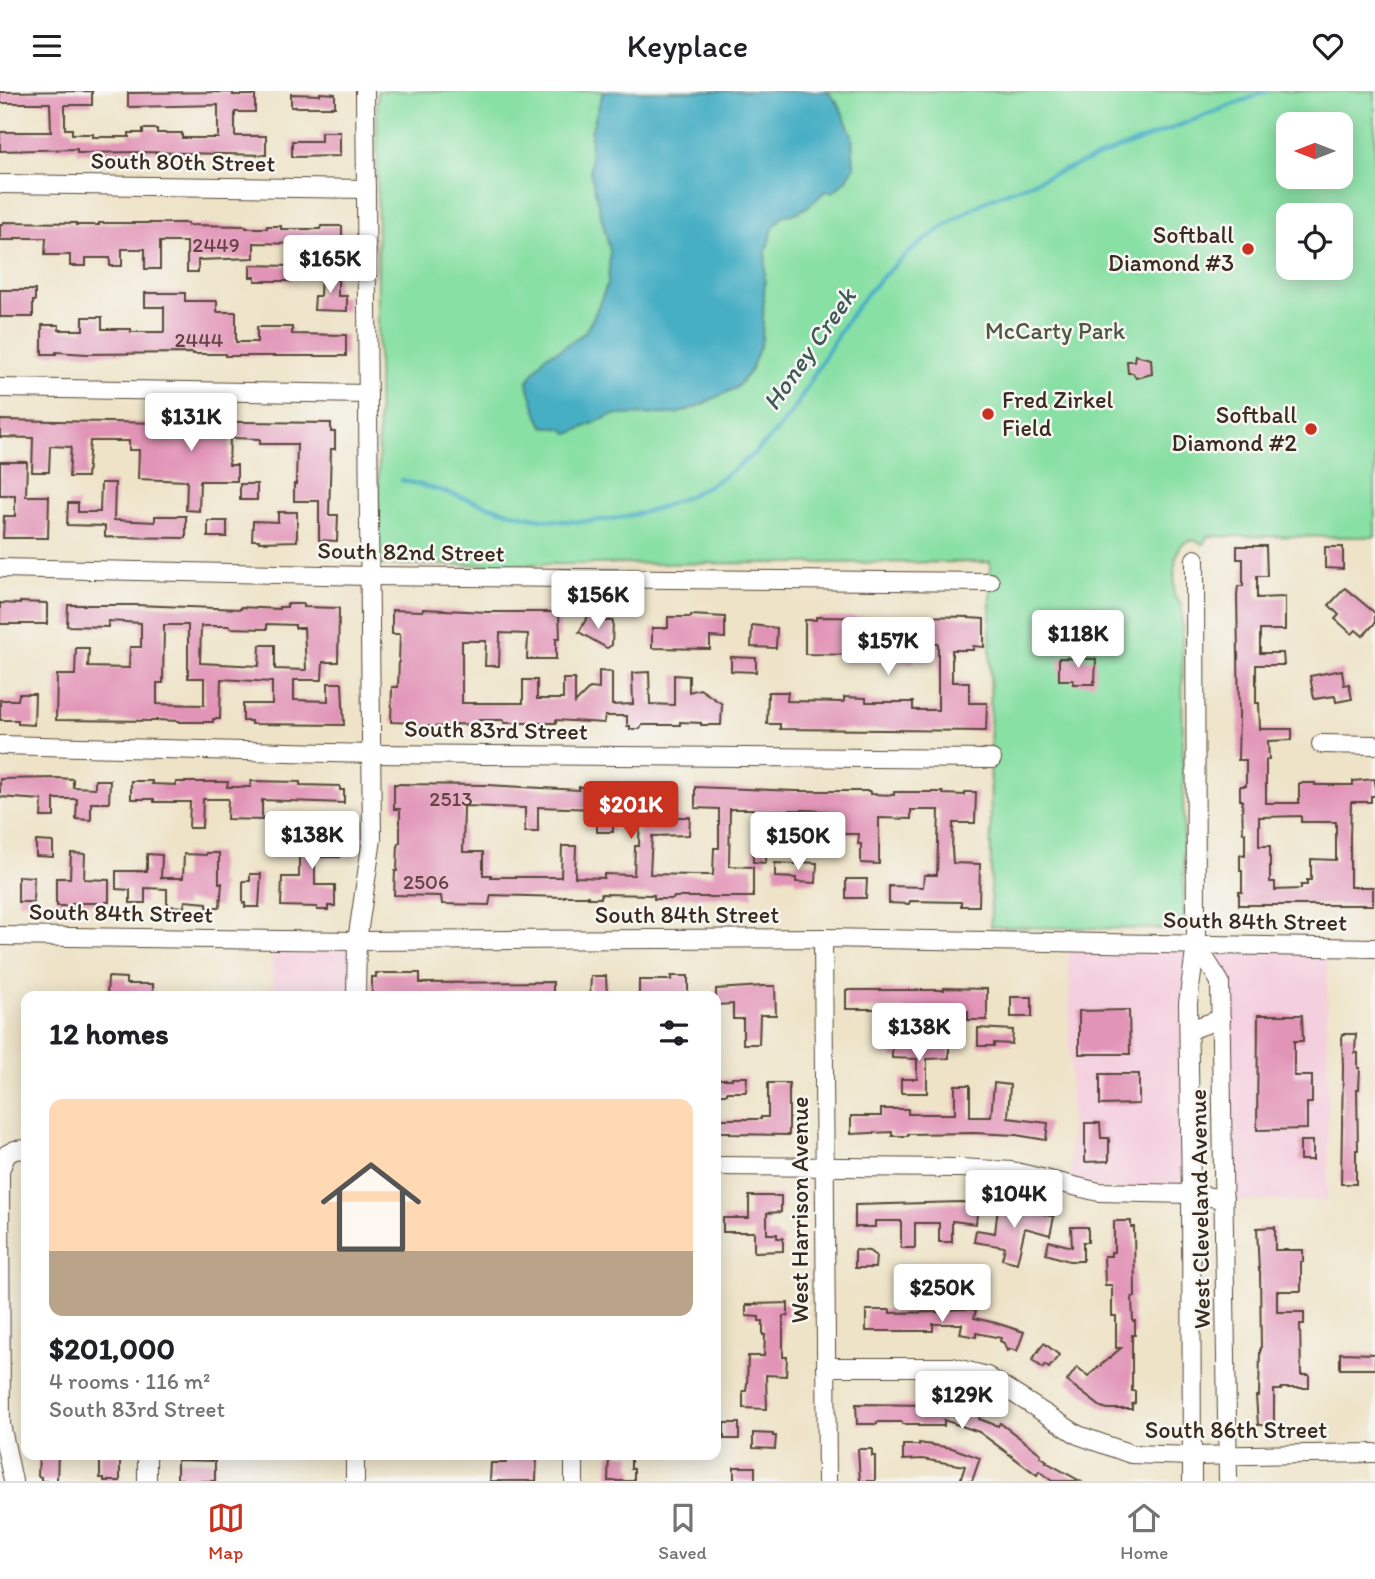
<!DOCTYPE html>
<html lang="en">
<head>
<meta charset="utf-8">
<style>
	:root { --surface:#fff; --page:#f2f2f2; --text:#202124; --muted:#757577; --line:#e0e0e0; --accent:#c8321e }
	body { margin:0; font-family:Itim,sans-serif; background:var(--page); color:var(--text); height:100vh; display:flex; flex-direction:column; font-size:26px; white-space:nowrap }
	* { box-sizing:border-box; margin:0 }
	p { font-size:23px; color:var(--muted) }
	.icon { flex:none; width:38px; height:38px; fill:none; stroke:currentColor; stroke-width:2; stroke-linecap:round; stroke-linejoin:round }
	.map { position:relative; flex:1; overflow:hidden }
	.drawer { position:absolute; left:21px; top:900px; width:700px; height:469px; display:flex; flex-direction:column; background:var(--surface); border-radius:14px; box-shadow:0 4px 18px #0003 }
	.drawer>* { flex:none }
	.needle { width:46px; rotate:270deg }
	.tools { position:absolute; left:1276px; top:21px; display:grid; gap:14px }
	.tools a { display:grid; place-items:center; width:77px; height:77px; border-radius:14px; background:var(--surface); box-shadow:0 4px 18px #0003; font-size:35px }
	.price { position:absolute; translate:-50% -60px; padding:0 16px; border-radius:7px; background:#fff; color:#222; font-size:23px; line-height:46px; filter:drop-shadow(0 2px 4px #0008) }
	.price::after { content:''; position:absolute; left:50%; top:42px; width:21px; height:16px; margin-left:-10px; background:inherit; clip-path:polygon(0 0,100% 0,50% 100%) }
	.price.current { background:var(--accent); color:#fff }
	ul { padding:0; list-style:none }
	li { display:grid; align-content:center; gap:14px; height:371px; padding:0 28px }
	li+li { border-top:2px solid var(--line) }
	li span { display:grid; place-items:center; height:217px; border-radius:14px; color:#555 }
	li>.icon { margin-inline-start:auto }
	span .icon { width:126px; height:126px; fill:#fffc; stroke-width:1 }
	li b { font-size:30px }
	h2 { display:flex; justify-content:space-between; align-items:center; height:84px; padding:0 28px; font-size:30px }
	header { display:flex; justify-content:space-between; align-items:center; height:91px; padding:0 28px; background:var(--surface); font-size:32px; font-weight:600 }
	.dock { display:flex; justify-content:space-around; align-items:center; height:98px; border-top:2px solid var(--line); background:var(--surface); font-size:19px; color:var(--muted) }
	.dock a { display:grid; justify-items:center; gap:4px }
	.dock .current { color:var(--accent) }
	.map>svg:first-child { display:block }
</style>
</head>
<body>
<header><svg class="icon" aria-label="menu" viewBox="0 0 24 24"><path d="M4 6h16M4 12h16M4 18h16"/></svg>Keyplace<svg class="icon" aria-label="heart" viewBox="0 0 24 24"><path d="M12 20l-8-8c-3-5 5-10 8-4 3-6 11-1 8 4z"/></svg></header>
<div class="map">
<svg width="1375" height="1390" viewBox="0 0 1375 1390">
	<rect width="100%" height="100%" fill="#f6f6f2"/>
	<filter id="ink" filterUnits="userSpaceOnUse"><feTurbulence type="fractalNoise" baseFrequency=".0143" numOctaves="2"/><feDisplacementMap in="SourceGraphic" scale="14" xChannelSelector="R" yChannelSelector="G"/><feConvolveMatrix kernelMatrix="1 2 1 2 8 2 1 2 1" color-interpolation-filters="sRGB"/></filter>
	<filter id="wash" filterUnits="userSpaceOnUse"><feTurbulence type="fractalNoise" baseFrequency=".00686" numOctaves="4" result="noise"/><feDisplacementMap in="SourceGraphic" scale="28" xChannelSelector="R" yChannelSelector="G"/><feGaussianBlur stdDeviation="1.57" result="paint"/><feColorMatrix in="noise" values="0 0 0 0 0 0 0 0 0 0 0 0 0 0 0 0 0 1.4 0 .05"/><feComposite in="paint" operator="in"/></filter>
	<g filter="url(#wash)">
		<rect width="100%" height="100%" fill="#eee3c7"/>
		<g fill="#f4cfde">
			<polygon points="272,849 357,850 356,905 272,905"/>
			<polygon points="1069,851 1327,856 1328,1110 1244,1110 1224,1108 1220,891 1197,854 1191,1103 1071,1095"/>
		</g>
		<path fill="#89e0a4" stroke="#628561" stroke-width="2" fill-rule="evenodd" d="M377 0H1375V446L1207 445 1204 453C1169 436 1175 487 1174 506L1178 509 1182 516 1184 827 1181 835 1175 838 991 836 990 471 379 474ZM1288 33H1340V86H1288ZM1288 124H1340V177H1288Z"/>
		<path fill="#46afc4" stroke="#406c71" stroke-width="2" d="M605 0H827L839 14 852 44 854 76 847 88 833 101 825 100C814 111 801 124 784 124L774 135 766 160 762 250 751 279 736 297 696 316 676 323 612 324 569 343 563 338 543 335 538 325 527 291 545 265 559 259 585 241 593 227 608 192 610 160 590 80 591 41 602 4Z"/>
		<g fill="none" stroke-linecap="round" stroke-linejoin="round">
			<path stroke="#46afc4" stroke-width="4.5" d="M402 389C420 394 440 399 458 405 492 416 525 428 561 430 648 435 736 394 789 325 799 312 806 297 814 284 832 253 849 222 873 196 907 159 945 133 987 109L1268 0"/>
		</g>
		<g id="blocks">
			<g fill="#e294b7" fill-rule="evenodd">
				<polygon points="92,0 92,14 65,14 65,38 72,38 72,43 93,43 93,46 129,46 129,42 143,42 143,38 157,38 157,42 182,42 182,47 218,47 218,14 128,16 128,2 233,1 233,4 255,4 255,21 235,21 235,45 266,45 266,64 143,61 77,62 77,58 0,60 0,41 51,41 50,12 0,12 0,1"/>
				<polygon points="320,2 335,3 335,16 291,16 291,3 320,4"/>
				<polygon points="321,41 340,41 340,65 292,66 292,50 321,50"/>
				<polygon points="3,131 76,132 76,134 99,134 99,132 188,132 188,134 246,135 246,137 267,137 267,135 281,135 281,138 320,138 321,135 342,135 342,162 319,162 319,182 302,182 302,153 254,152 254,167 198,169 198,181 187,181 187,151 160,151 160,178 145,178 145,158 122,158 122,175 110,175 110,167 86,167 86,175 70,175 70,164 45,164 46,147 15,147 15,149 0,149 0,133 3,133"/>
				<polygon points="250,174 291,175 291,190 255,190 255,186 250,186"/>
				<polygon points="321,183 338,183 338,205 347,205 347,220 314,219 315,205 320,205"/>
				<polygon points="0,199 35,199 35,210 33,210 33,226 0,226"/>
				<polygon points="145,202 185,202 185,210 217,210 217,221 236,221 236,251 257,251 257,236 292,236 292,243 346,244 346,265 225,265 225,263 193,263 193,262 87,263 56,261 56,263 42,263 42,234 59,234 59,239 83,239 83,226 102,226 102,238 131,238 131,241 164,241 164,216 145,216"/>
				<polygon points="1135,264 1151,268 1152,283 1136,287 1133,282 1128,282 1127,270 1134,270"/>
				<polygon points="0,329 163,332 163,330 331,332 331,341 335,341 335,358 331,358 329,424 338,424 337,450 319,449 319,410 294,410 294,393 296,393 297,353 260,353 260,348 230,347 229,374 237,374 237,390 200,390 199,420 186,419 187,390 138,388 139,359 129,359 129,350 90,350 87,386 69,386 71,356 50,355 49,381 32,381 33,347 0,346"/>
				<polygon points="0,371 27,371 26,405 49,405 48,447 3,447 4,425 15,425 15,404 0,404"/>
				<polygon points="101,392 115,392 114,429 155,431 155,425 186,425 186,447 105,446 105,435 67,434 68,412 78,412 78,421 100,421"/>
				<rect x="240" y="393" width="17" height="16"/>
				<polygon points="278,421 297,421 297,450 259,451 259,449 252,449 253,430 278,431"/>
				<rect x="208" y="430" width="19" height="16"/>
				<path d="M1237 455H1266L1267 485H1257V507L1285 506V539H1260V562H1283L1284 574H1256V612H1259L1260 638H1292V649L1268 650 1269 669H1266V712H1299V692H1315V694H1353V690L1375 688V705H1371V711H1351L1350 746V796H1373V814H1239V801H1242V780H1240V764L1245 765V742H1243L1242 709H1240V695H1246V669H1238L1239 624 1237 504 1238 495H1243V468H1237ZM1301 725V731H1336V769L1311 768V789H1307V794H1301V798L1275 799V791H1270V755H1259V726Z"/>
				<polygon points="1325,456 1343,456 1343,478 1325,477"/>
				<polygon points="1345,497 1375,522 1375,532 1363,545 1356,539 1352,543 1335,528 1339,524 1329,514"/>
				<polygon points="20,511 47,512 47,533 0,533 0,512 20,513"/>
				<path d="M287 513H304V516L339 517 338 571H323L322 589H294V609L328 610V592H342L344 634 251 633V630H243V613H272V591L221 588 220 628H213V631H179V630L156 629V630L56 629 57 584H75L76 557H89L88 576 129 577 130 556H141V532L108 530V536L67 535 68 514H135L241 518V516L279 518V516H287ZM267 533 295 534V537H304L306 579 275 578V554H260L259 575 200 572 201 535H230V537L267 538ZM164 534H188V587H204V614L157 613V592H163Z"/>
				<polygon points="423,518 487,521 559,521 560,547 556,547 556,568 527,568 528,543 500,542 499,575 485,575 486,550 462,550 462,612 523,612 523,589 537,589 537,608 563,608 563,588 575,588 575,612 590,597 599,598 599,580 612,581 612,614 633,613 632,582 649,581 650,613 674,614 674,584 689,585 689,601 700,598 722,613 721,634 701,634 701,632 680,631 680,634 642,634 640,638 630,638 630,635 627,635 627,625 605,625 604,632 556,629 556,632 504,632 504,629 479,629 479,634 455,633 455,636 417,635 417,632 391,631 392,596 398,596 400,543 392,543 392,519 423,520"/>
				<polygon points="589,523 602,530 613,530 612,554 607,557 579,541"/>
				<polygon points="691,524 725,526 725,547 710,546 710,558 652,557 652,537 668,537 668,526 691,526"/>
				<polygon points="918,525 969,526 969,527 984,528 984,556 973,555 973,559 952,559 952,591 969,591 969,612 987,612 986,640 780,638 780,633 767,633 768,601 788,601 787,610 844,611 844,606 866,607 866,611 913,611 913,619 938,619 938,553 914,552 914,572 901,572 901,549 861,549 861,564 805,563 805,529 816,529 816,526 918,527"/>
				<polygon points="752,534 777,537 776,557 751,556"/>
				<polygon points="731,566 756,567 756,581 731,580"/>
				<polygon points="1059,567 1096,568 1095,590 1094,590 1094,593 1073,593 1073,589 1059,589"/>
				<polygon points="1342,579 1344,594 1349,593 1352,608 1336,611 1335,605 1314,608 1310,585"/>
				<polygon points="19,603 35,603 34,634 18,633 18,629 0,629 0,609 18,609"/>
				<polygon points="56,687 73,688 73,696 95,697 95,689 110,689 109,712 91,712 91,729 76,728 77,708 54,708 54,726 41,726 42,709 0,706 0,688"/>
				<polygon points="131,690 152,690 152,693 176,694 176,691 228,691 227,696 251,696 251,690 300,691 300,694 340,695 340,699 344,699 344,712 262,709 262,729 227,728 228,708 203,708 202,737 189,737 190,711 154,711 154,708 131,708"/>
				<path d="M394 693 488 694 579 699V696L642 697 641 708 671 709V726H690L689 744 652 745 650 783 694 784H713L714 757H719V718L695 717V696L795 700H870V703L894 704V701H943V703L965 704V701H976L975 732H953L952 758 953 772 980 773 979 815H961V811L910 810 909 813 889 812V795L923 796 924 784H937L939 719H911V728L879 727V773L861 772V753H858L859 743H827V720L804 719H767L766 772 753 771V718H730L729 775 753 776V806H674L673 808H654V804L601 803V807H588V805H564V806L491 804 489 814 442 813 441 805 394 804 395 780H397L398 752H400V718H394ZM464 715 525 717V741H538V716L597 718V741H613V716L640 717 639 755H635L634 784 604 783V787L575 786 576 755H562L561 786H491V784H483V761H463Z"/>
				<polygon points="304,733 335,734 335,755 340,755 340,766 315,766 315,794 335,794 335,815 328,815 328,819 317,819 317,816 281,815 282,786 299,786 299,766 302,766 303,763"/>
				<polygon points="36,750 53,751 53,766 36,765"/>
				<polygon points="71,762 85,763 84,788 109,789 109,811 106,811 106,815 96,815 96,812 72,812 72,815 57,815 57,812 56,812 56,787 70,787"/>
				<polygon points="206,762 219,762 219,792 222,792 220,816 207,816 207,812 185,810 184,816 168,815 168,812 167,812 167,798 145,797 145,812 130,812 130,799 116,798 116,780 147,780 147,763 162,764 161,787 183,787 184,763 206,764"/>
				<polygon points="797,771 817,772 816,792 796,791 796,787 775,786 775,772 796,773"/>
				<polygon points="250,783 261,783 259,816 245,816 245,812 243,812 243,790 250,790"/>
				<polygon points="18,785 34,786 33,811 18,811"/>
				<polygon points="846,788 867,788 866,807 846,807"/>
				<polygon points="376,882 420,882 420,892 553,891 553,905 372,905 372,886 376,886"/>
				<polygon points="591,885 606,885 607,905 590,905"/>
				<polygon points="671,885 688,885 688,905 639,905 639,889 671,889"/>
				<polygon points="108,886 126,887 126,893 153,893 153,905 107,905"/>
				<polygon points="763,895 775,895 776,924 760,924 759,953 743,953 743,928 733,928 733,913 716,914 716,898"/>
				<polygon points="944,897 987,898 987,929 968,929 968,920 922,919 921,932 905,932 905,918 846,918 846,899 944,899"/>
				<rect x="1011" y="906" width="21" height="20"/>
				<polygon points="1129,919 1130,963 1079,963 1079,920"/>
				<polygon points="1258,924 1302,924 1303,950 1294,950 1294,985 1312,985 1312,1012 1307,1012 1307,1038 1257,1039"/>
				<polygon points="978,937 1013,939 1012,953 994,952 994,955 978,955"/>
				<polygon points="1342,943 1356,943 1355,962 1358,962 1358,977 1360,977 1359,998 1357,998 1358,1059 1356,1059 1356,1093 1341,1093 1343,977"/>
				<polygon points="892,953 949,954 949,967 927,968 927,1002 901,1002 901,988 917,988 917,968 892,967"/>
				<polygon points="1100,983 1139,983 1139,1013 1100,1014"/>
				<polygon points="732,986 747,986 746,1001 727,1001 727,1003 716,1003 716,988 732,988"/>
				<polygon points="768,992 789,992 789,1044 730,1043 730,1041 716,1041 716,1028 761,1028 761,1026 768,1026"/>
				<polygon points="994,992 1010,994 1008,1027 1048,1032 1046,1049 1016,1044 974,1042 908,1043 908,1045 892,1045 892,1041 851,1043 851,1025 881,1025 881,1018 908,1018 908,1023 955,1023 955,994 970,994 970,1026 991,1026"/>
				<polygon points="1085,1032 1100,1032 1101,1047 1109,1047 1109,1070 1085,1071"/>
				<rect x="1300" y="1050" width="13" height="19"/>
				<polygon points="749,1105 781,1105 781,1121 767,1122 767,1143 777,1143 777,1147 783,1147 783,1160 754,1161 754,1141 723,1141 723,1127 749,1127"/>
				<polygon points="961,1111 978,1113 976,1133 952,1130 952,1151 939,1151 939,1132 915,1132 915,1157 901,1157 901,1130 875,1130 875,1136 855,1136 855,1114"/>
				<polygon points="998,1116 1034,1120 1054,1126 1050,1144 1025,1137 1017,1172 1002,1168 1005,1156 974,1151 976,1139 995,1142"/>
				<polygon points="1114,1130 1131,1130 1131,1136 1134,1136 1135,1206 1132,1206 1133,1230 1135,1230 1135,1244 1132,1244 1132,1300 1135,1300 1135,1312 1132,1313 1132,1318 1108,1318 1101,1316 1067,1290 1077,1276 1088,1285 1121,1257 1116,1257 1116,1225 1112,1225 1112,1194 1105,1194 1104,1165 1111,1165 1111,1161 1114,1161"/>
				<polygon points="1071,1136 1088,1136 1088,1151 1083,1151 1083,1170 1069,1170 1046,1163 1049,1150 1072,1156"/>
				<polygon points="1275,1136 1275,1159 1303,1159 1303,1171 1301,1171 1301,1200 1277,1200 1277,1221 1304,1221 1304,1233 1300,1233 1301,1284 1309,1284 1309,1297 1281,1297 1281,1299 1274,1299 1274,1335 1260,1334 1258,1334 1256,1305 1259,1305 1260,1259 1261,1259 1260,1180 1259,1180 1257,1137"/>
				<polygon points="855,1159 869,1160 876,1165 875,1177 855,1177"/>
				<polygon points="788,1212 788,1225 783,1225 783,1266 787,1266 786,1285 766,1284 767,1318 743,1317 743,1300 746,1300 747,1293 748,1265 764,1265 765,1244 763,1244 763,1230 759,1230 759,1226 746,1225 746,1214 752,1214 752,1213"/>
				<polygon points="969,1218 976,1219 974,1227 996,1232 1024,1241 1017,1260 1011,1258 1007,1260 1004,1252 1000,1250 1001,1247 976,1242 976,1246 960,1243 962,1233 933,1233 933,1240 866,1240 866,1219 890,1219 890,1222 940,1221 940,1219"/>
				<polygon points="1044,1252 1059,1264 1049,1277 1045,1274 1043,1277 1032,1269"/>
				<polygon points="1340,1262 1375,1263 1375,1278 1340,1278"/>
				<polygon points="929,1312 944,1313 944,1318 962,1318 963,1315 981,1322 979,1328 998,1335 1000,1332 1041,1363 1040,1365 1047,1370 1046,1371 1080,1390 1052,1390 1039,1380 1037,1384 979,1341 944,1329 944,1335 919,1335 919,1333 902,1333 902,1331 877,1331 877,1333 857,1333 856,1313 929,1314"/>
				<rect x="724" y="1332" width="15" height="16"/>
				<polygon points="753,1342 773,1343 773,1345 776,1345 775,1358 753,1357"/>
				<polygon points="919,1352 952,1357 980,1367 972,1390 960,1390 965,1375 922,1368 903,1369 903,1354 919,1354"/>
				<polygon points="858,1358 872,1358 872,1365 875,1365 875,1390 860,1390"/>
				<polygon points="39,1363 58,1363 57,1390 41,1390 41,1386 38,1385"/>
				<polygon points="100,1363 120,1363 120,1390 104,1390 104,1387 100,1387"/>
				<polygon points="506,1363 537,1363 536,1390 490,1390 491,1372 506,1372"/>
				<polygon points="609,1363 631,1363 631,1378 634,1378 634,1390 608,1390"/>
				<polygon points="177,1369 215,1370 215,1390 182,1390 182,1388 177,1388"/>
				<polygon points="734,1376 755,1376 755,1390 734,1389"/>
			</g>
		</g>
	</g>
	<g filter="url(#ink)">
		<use href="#blocks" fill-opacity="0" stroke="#564637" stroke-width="2"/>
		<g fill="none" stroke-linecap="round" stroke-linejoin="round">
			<g stroke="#564637" stroke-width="20">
				<g id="minor">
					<polyline points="0,93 366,98"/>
					<polyline points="0,297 368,303"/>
					<polyline points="0,477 369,485 990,491"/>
					<polyline points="1321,653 1375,654"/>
					<polyline points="0,654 372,663 992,668"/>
					<polyline points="0,845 357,850 823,847 1375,857"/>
					<polyline points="823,847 827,1390"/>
					<polyline points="1196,853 1220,891 1228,1390"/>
					<polyline points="356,905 357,850 372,748 365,0"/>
					<polyline points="1189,939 1221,928"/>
					<polyline points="716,1075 960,1077 1012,1080 1099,1101 1191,1103 1224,1108"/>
					<polyline points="826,1276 952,1276 987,1285 1078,1344 1131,1363 1192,1365 1375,1362"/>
					<polyline points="147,1363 147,1390"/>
					<polyline points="574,1363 574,1390"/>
					<polyline points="13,1390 1,1333 0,1079 7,1063 15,1059 26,1058"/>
					<polyline points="355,1390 355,1363"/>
					<polyline points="1192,1390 1191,1103 1188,912 1196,853 1195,468"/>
				</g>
			</g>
			<use href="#minor" stroke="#fff" stroke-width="18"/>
		</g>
	</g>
	<g fill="#c8321e" stroke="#f6f6f2" stroke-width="2.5">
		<circle cx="1248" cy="158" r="7"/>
		<circle cx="988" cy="323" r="7"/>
		<circle cx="1311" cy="338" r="7"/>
	</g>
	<g text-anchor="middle" stroke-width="5" stroke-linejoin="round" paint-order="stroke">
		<g font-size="21" fill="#654444">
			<text x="216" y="161">2449</text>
			<text x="199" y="256">2444</text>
			<text x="451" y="715">2513</text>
			<text x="426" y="798">2506</text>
		</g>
		<g font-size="24" fill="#3b2a1e" stroke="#f6f6f2">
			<text transform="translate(183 71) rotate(1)" y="8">South 80th Street</text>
			<text transform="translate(411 461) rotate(1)" y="8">South 82nd Street</text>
			<text transform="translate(496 639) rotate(1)" y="8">South 83rd Street</text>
			<text transform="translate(121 822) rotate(1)" y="8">South 84th Street</text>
			<text x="687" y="832">South 84th Street</text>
			<text transform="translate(1255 830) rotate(1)" y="8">South 84th Street</text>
			<text transform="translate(1200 1118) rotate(-91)" y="8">West Cleveland Avenue</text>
			<text transform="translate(800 1119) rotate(-90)" y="8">West Harrison Avenue</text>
			<text x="1236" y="1347">South 86th Street</text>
		</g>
		<g font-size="24" fill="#3b2a1e" stroke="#f6f6f2" text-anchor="end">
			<text x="1234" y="152">Softball<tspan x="1234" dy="28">Diamond #3</tspan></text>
			<text x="1002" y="317" text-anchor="start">Fred Zirkel<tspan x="1002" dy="28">Field</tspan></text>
			<text x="1297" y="332">Softball<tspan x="1297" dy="28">Diamond #2</tspan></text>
		</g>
		<g font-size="24" fill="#4e5840" stroke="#f6f6f2">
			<text x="1055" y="248">McCarty Park</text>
		</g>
		<g font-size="26" font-style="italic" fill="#3f5958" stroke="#f6f6f2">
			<text transform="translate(809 258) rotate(-55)" y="9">Honey Creek</text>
		</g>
	</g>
</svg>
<div class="tools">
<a><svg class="needle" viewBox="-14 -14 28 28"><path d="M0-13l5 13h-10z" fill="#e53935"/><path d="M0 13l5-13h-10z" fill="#757577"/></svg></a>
<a><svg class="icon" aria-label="locate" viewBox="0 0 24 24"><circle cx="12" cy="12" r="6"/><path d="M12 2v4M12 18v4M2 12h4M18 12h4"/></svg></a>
</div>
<b class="price" style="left:330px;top:204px">$165K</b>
<b class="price" style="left:191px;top:362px">$131K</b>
<b class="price" style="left:598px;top:540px">$156K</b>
<b class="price" style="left:1078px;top:579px">$118K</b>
<b class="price" style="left:888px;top:586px">$157K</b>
<b class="price current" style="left:631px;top:750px">$201K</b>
<b class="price" style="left:312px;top:780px">$138K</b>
<b class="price" style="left:798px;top:781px">$150K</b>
<b class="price" style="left:919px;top:972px">$138K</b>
<b class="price" style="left:1014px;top:1139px">$104K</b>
<b class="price" style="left:942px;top:1233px">$250K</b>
<b class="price" style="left:962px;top:1340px">$129K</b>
<section class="drawer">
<h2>12 homes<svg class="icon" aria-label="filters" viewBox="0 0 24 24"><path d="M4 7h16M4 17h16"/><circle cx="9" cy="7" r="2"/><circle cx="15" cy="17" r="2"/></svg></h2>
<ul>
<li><span style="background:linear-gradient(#ffd9b3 70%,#b9a48a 0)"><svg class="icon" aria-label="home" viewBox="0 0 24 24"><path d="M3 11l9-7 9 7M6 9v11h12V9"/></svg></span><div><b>$201,000</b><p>4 rooms · 116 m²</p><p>South 83rd Street</p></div></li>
</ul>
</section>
</div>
<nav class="dock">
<a class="current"><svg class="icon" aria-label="map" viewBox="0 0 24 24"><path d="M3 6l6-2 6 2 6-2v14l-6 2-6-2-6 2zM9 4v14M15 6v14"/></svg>Map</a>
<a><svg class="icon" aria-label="saved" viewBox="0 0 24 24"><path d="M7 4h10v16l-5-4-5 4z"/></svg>Saved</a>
<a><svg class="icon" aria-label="home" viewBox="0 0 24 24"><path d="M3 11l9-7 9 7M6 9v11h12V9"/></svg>Home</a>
</nav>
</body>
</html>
